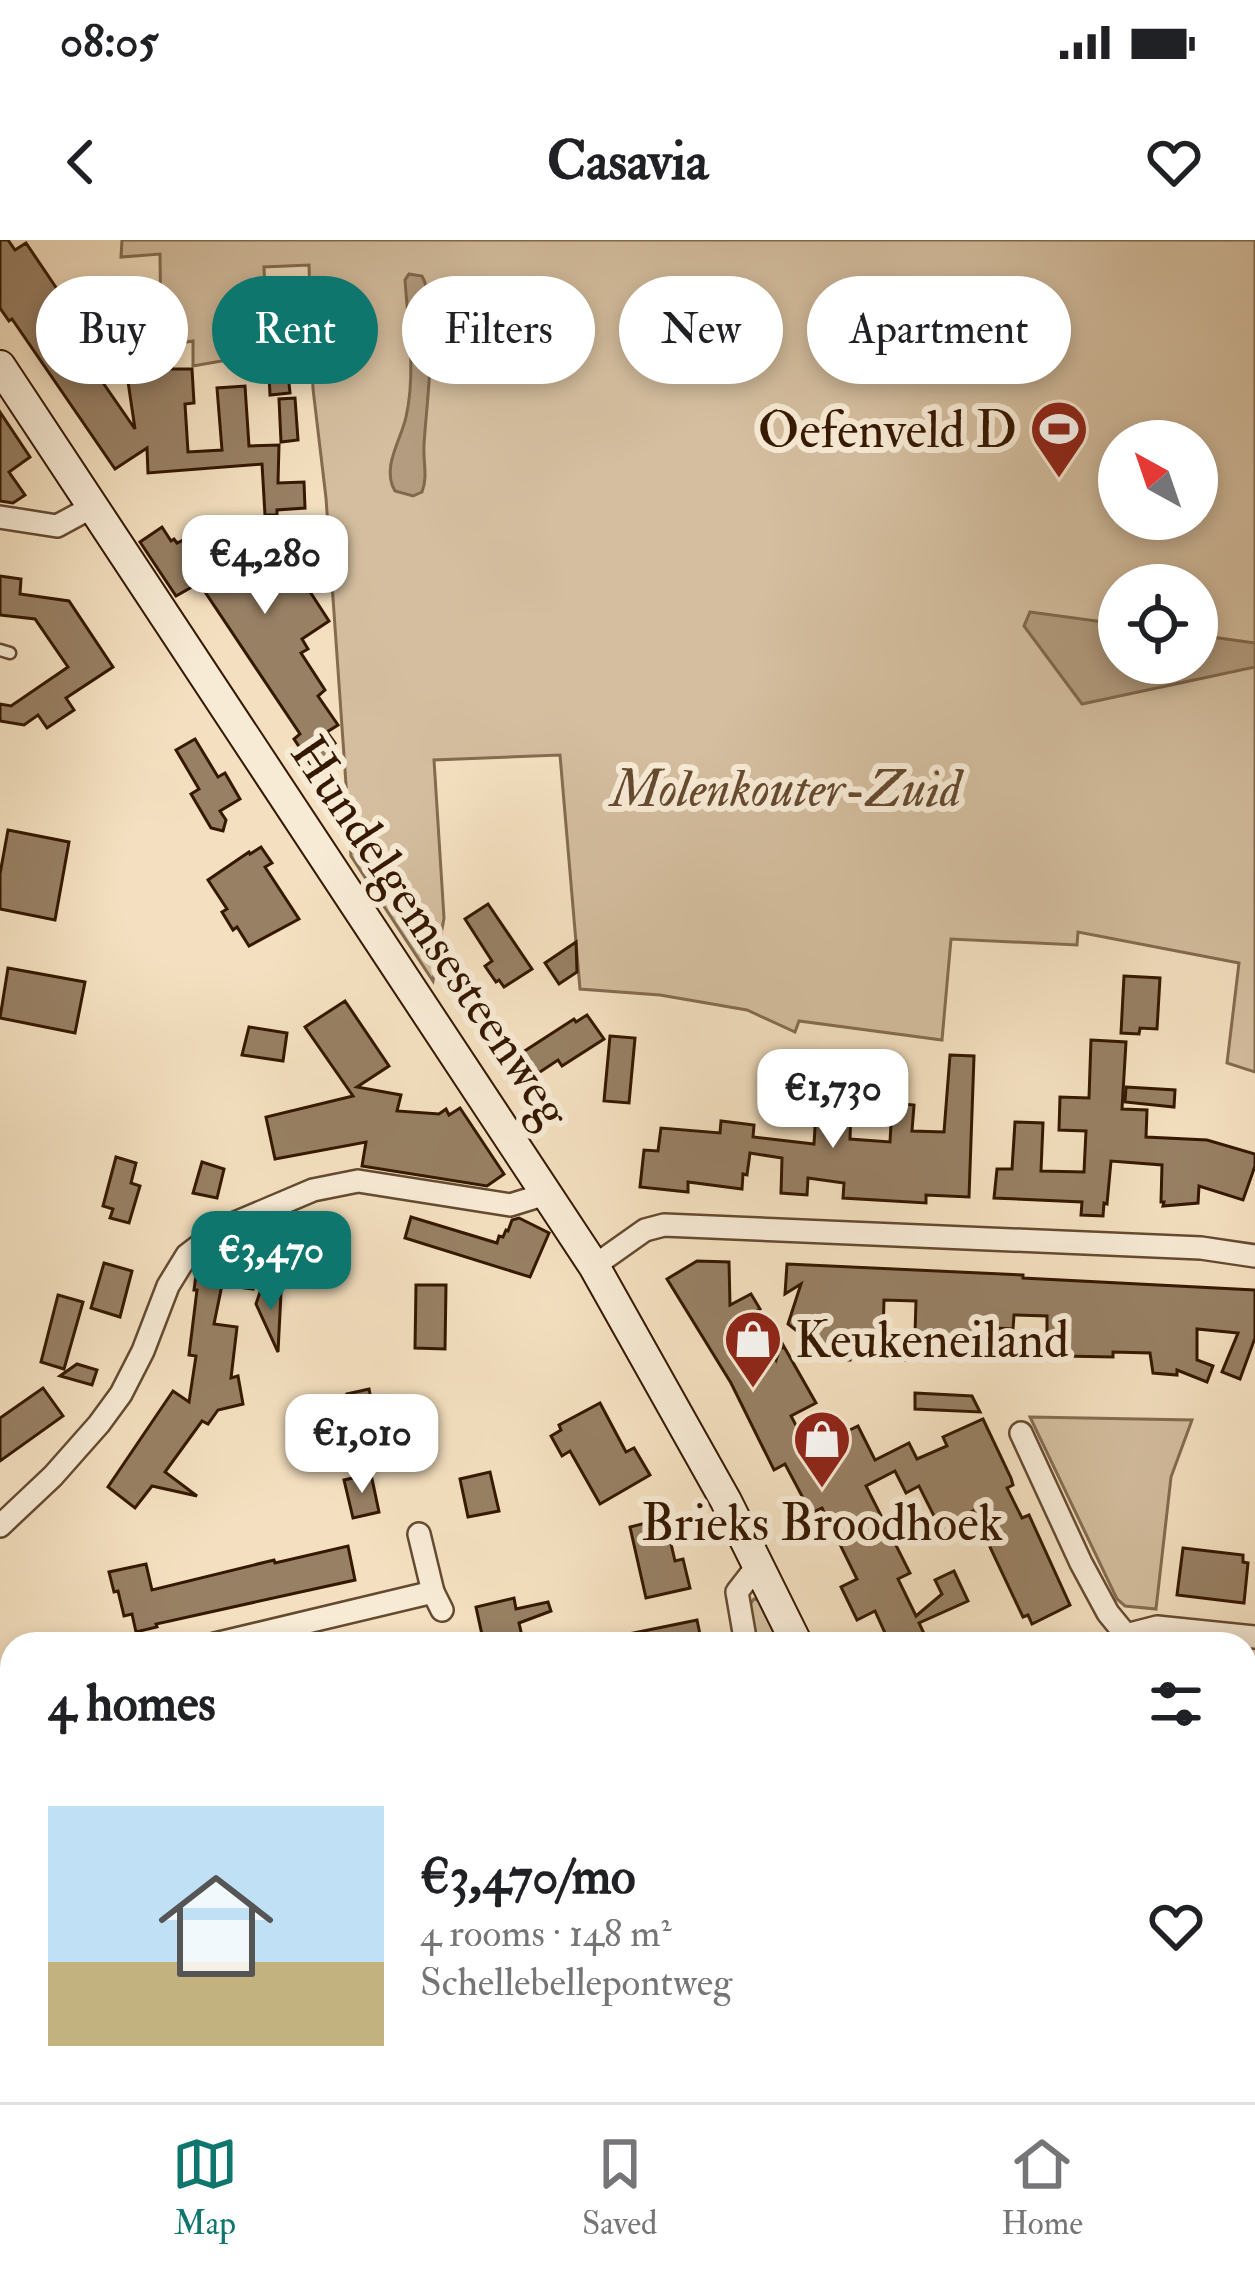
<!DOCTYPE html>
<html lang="en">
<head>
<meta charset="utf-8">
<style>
	:root { --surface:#fff; --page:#f6f6f6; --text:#202124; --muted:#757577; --line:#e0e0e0; --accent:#0f766e }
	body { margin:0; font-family:"IM FELL Double Pica",serif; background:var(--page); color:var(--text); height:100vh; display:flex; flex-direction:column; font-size:45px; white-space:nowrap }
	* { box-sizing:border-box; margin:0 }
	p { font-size:39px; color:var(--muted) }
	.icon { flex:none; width:66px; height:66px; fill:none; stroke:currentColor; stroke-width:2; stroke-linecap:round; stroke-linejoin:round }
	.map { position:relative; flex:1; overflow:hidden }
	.sheet { position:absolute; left:0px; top:1392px; width:1257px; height:471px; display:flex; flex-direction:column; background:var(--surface); border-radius:36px 36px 0 0; box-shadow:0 6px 18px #0003 }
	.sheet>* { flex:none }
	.hud { position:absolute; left:36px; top:36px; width:1185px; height:108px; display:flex; gap:24px }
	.needle { width:78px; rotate:320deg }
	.tools { position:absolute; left:1098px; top:180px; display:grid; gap:24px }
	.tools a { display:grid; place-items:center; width:120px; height:120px; border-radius:50%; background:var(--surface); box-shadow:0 6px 18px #0003; font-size:60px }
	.price { position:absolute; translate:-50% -102px; padding:0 27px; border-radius:24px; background:#fff; color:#222; font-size:39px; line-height:78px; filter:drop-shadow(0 3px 6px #0008) }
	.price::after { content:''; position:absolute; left:50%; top:72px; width:36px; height:27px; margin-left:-18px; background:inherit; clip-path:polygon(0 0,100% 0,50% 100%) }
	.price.active { background:var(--accent); color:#fff }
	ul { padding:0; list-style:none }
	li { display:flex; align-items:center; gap:36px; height:300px; padding:0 48px }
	li span { display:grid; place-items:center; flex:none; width:336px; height:240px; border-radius:0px; color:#555 }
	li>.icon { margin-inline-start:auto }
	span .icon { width:144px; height:144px; fill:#fffc; stroke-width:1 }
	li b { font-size:51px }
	h2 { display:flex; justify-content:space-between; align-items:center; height:144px; padding:0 48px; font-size:51px }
	.chip { padding:0 42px; border-radius:54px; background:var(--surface); box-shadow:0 6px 18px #0003; font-size:42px; line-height:108px }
	.chip.active { background:var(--accent); color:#fff }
	.status { display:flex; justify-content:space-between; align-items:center; height:84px; padding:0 60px; background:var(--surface); direction:ltr }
	.status svg { height:33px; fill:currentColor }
	header { display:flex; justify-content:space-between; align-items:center; height:156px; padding:0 48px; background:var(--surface); font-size:54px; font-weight:700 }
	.dock { display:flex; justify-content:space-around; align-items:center; height:168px; border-top:3px solid var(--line); background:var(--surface); font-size:33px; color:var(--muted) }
	.dock a { display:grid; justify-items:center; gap:6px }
	.dock .active { color:var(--accent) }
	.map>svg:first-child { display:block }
</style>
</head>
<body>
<div class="status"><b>08:05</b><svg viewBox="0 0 49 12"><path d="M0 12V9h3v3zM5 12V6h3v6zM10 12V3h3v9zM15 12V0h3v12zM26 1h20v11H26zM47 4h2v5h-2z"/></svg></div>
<header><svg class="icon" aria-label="back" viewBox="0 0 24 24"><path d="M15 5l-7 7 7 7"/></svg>Casavia<svg class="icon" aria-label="heart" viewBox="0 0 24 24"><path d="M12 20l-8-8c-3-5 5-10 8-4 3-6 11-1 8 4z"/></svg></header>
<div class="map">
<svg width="1255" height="1862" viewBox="0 0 1255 1862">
	<rect width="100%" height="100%" fill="#f4e0c0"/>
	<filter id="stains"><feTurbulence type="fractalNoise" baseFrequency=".00167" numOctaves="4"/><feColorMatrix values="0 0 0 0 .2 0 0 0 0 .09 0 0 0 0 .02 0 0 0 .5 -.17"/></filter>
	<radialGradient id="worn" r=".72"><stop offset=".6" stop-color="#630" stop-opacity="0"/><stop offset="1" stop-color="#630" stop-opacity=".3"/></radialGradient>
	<g fill="#d4be9f" stroke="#846b50" stroke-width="3" fill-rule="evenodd">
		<path d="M122 0H1255V832L1227 823 1239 723 1078 692 1077 705 951 699 942 800 799 781 795 792 747 770 660 755 580 749 560 515 434 520 444 678 433 741 351 616 326 258 313 149 309 25 264 27 267 113 193 126V101L161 106 160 14 121 17ZM1119 201H1197V279H1119ZM1119 345H1197V423H1119Z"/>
		<polygon points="1030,1177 1192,1180 1171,1237 1156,1369 1125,1366 1117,1359"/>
		<polygon points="754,1359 764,1361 784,1404 753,1404 747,1369"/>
		<polygon points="1255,1738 1255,1816 1245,1816 1245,1739"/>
	</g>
	<g fill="#b39c7f" stroke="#81674c" stroke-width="3">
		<path d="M409 34 422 36C440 68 426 167 424 205 423 222 428 237 422 252L413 256 395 251C381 228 401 200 406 177 416 133 408 84 405 40Z"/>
		<polygon points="1030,372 1119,384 1119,423 1197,423 1197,395 1255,403 1255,427 1082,464 1024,386"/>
	</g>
	<g fill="#988064" stroke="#351800" stroke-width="3">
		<polygon points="0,0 8,0 15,10 26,3 76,77 66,84 68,86 64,88 69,96 60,103 80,131 90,124 135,189 126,128 172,122 172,129 192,129 194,163 185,164 188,212 222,210 217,148 245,146 249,206 279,205 278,243 304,242 305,268 277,270 277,275 265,275 262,224 148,233 147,208 115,229 12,79 9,81 0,68"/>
		<polygon points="286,114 290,153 270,155 268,116"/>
		<polygon points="295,158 298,200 281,202 279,159"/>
		<polygon points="0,172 30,217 9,232 25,255 13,263 0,261"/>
		<polygon points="306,283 307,294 344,290 346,309 310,313 312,340 305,344 329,381 302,399 308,409 301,413 325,450 318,456 338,485 327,492 335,503 326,509 336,523 318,535 294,499 300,494 199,343 176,356 140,302 162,287 171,301 174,299 177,303 204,290 232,330"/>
		<polygon points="0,336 21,339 20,354 69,361 113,427 66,458 74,470 47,488 38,475 24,485 0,481 0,464 11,466 68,427 35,379 0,375"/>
		<polygon points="195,499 218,537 225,533 240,559 220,571 226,580 223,591 211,588 191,554 199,549 176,510"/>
		<polygon points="8,590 69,602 55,680 0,669 0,634"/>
		<polygon points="261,607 272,623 265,627 299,679 249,706 237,687 233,690 222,672 227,669 208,640 249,612 250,614"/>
		<polygon points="488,664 532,729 504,747 499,740 496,742 485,726 492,721 465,679"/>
		<polygon points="576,702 577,732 559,744 545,723"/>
		<polygon points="8,728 85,742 75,793 0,778"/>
		<polygon points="1124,736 1160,738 1157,789 1140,788 1139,794 1121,793"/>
		<polygon points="345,761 389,826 357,847 401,855 397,871 439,874 446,869 449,875 460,868 504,934 487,946 362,926 366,902 275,919 266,877 353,856 305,787"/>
		<polygon points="587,775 604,799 562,826 558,820 534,836 520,814 574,779 576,782"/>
		<polygon points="249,787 287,793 283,821 242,815"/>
		<polygon points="610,796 635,798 629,863 604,861"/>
		<polygon points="1091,800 1126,802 1122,869 1147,870 1146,897 1207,900 1255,914 1255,926 1243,960 1199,946 1198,963 1163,966 1164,962 1161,962 1162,925 1111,921 1107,964 1104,963 1103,976 1081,975 1082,962 994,958 997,929 1012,929 1015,882 1043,883 1041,931 1084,932 1086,891 1059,890 1060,857 1089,858"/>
		<polygon points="950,815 974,816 969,957 926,955 926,963 843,958 844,943 808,938 807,955 781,953 782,918 750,913 747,935 743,934 742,949 688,942 688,952 640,947 644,910 658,911 661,888 720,893 721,881 754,885 753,897 814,904 817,856 826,856 827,840 852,842 850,899 890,902 892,866 895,863 914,865 912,891 944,892"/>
		<polygon points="1126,847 1175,850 1174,867 1125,862"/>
		<polygon points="116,917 136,923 131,943 140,946 129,983 110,978 113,969 103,966"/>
		<polygon points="202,922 224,929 217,958 193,953"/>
		<polygon points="411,977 497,1003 499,996 503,997 506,990 508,991 512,980 519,978 549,993 530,1037 405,998"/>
		<polygon points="324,982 342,983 341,1009 299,1006 301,986 324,988"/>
		<polygon points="216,1012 254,1016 253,1049 222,1045 214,1084 237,1087 231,1138 238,1136 243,1164 218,1170 208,1184 202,1181 165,1232 197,1256 152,1246 135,1268 108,1247 173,1151 189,1162 196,1116 189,1115 197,1050 194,1050 197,1028 200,1028 201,1023"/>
		<polygon points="697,1021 729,1022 730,1065 751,1054 760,1069 750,1075 776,1120 781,1105 783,1109 783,1105 816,1163 791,1176 809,1210 858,1186 875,1220 909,1203 917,1219 947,1206 943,1197 983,1179 1011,1238 1013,1245 1007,1248 1022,1278 1029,1275 1070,1365 1032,1384 1028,1375 1023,1377 973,1271 941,1290 919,1246 906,1253 895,1231 866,1246 910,1333 898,1339 916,1376 942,1354 935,1340 954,1331 968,1361 919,1383 929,1404 890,1404 875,1371 857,1380 841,1347 857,1339 822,1268 811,1273 785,1224 774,1230 731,1143 667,1039"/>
		<polygon points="104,1023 132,1031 120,1077 91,1068"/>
		<polygon points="787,1024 1023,1035 1023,1038 1255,1050 1255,1098 1240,1139 1222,1132 1238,1093 1197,1089 1197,1120 1213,1126 1207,1142 1177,1130 1177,1135 1153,1133 1150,1113 1113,1112 1113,1117 1062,1116 1062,1107 1057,1095 1047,1095 1047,1076 1014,1075 1013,1089 998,1088 997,1109 944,1106 944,1112 914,1111 913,1121 889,1119 890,1093 915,1094 916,1061 884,1060 883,1094 851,1092 850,1120 834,1120 788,1084 801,1044 785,1054"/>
		<polygon points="416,1045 446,1045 445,1109 415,1108"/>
		<polygon points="260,1052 281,1053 278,1112 256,1064"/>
		<polygon points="58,1055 83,1062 64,1129 41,1122"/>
		<polygon points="77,1124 97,1130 92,1145 60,1136"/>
		<polygon points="43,1148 63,1176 0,1221 0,1178"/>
		<polygon points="369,1149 379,1198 357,1202 356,1197 324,1203 316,1177 350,1168 347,1154"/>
		<polygon points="915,1153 972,1156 980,1172 915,1169"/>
		<polygon points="600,1163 626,1212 634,1208 650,1235 600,1264 570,1211 562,1216 551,1196 561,1190 559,1185"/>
		<polygon points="490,1232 499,1271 468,1277 460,1239"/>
		<polygon points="371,1234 379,1272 353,1278 344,1240"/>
		<polygon points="665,1278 675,1321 683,1319 690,1348 646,1358 630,1287"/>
		<polygon points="348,1306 355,1340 156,1384 157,1387 136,1392 132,1374 124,1376 118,1351 114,1352 109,1332 146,1324 152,1350 274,1320 275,1323"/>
		<polygon points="1183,1308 1243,1315 1243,1322 1248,1323 1244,1363 1177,1355"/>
		<polygon points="514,1358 516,1369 548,1362 551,1371 519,1383 522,1396 484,1404 476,1367"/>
		<polygon points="697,1380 702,1404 620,1404 619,1396"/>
	</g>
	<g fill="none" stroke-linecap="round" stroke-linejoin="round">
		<g stroke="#654a30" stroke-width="15">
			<polyline id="service" points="0,410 10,413"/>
		</g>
		<g stroke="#654a30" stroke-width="26">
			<g id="minor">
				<polyline points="0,277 57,286 94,266"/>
				<polyline points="594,1026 645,990 664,985 1201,1008 1255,1016"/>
				<polyline points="1021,1193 1081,1323 1108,1373 1126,1395 1128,1404"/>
				<polyline points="0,1286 53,1236 99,1184 121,1154 143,1111 168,1046 187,1015 221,989 313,950 358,941 510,965 549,953"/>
				<polyline points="419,1294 433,1352 442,1370"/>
				<polyline points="1126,1395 1157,1387 1255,1397"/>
				<polyline points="215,1404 433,1352"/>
				<polyline points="746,1404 737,1352 758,1325"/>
				<polyline points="1245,1629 1255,1629"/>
				<polyline points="0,1779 12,1777"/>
				<polyline points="240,1851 241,1862"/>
				<polyline points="561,1851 563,1862"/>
			</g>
		</g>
		<g stroke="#351800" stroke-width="34">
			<g id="secondary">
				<polyline points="0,126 594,1026 726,1261 797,1404"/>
				<polyline points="963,1851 966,1862"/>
			</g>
		</g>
		<use href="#service" stroke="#f8ebd6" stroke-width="10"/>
		<use href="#minor" stroke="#f8ebd6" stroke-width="21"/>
		<use href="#secondary" stroke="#f8ebd6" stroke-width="30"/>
	</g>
	<defs>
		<g id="stadium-pin" transform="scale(3)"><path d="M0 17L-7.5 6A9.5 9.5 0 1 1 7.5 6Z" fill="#8f2418" stroke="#f8ebd6"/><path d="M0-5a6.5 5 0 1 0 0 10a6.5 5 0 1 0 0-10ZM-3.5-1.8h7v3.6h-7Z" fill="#fff"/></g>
		<g id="shop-pin" transform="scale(3)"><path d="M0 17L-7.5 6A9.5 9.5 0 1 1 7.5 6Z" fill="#8f2418" stroke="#f8ebd6"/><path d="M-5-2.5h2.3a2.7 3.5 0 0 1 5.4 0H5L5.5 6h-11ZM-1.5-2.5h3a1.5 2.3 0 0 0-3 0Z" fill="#fff"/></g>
	</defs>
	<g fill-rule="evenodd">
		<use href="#stadium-pin" x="1059" y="189"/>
		<use href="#shop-pin" x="753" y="1099"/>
		<use href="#shop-pin" x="822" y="1199"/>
	</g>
	<g text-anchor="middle" stroke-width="12" stroke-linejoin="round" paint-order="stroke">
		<g font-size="51" fill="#351800" stroke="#f8ebd6" text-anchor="end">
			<text x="1017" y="207">Oefenveld D</text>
			<text x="795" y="1117" text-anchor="start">Keukeneiland</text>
			<text x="822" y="1300" text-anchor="middle">Brieks Broodhoek</text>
		</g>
		<g font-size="51" font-style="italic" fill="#654a30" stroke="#f8ebd6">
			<text x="786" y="566">Molenkouter-Zuid</text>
		</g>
		<g font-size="51" fill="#351800" stroke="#f8ebd6">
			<text transform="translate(432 691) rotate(56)" y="18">Hundelgemsesteenweg</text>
		</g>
	</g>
	<rect width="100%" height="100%" filter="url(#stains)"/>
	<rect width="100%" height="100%" fill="url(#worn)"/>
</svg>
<div class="tools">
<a><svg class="needle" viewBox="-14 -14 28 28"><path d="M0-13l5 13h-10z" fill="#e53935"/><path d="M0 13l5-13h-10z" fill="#757577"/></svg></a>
<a><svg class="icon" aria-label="locate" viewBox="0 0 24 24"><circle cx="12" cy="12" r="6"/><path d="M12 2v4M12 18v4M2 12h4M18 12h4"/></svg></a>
</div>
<b class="price" style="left:265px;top:377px">€4,280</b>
<b class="price" style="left:833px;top:911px">€1,730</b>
<b class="price active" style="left:271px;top:1073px">€3,470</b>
<b class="price" style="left:362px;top:1256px">€1,010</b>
<div class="hud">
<a class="chip">Buy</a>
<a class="chip active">Rent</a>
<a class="chip">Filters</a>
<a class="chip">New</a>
<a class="chip">Apartment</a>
</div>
<section class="sheet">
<h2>4 homes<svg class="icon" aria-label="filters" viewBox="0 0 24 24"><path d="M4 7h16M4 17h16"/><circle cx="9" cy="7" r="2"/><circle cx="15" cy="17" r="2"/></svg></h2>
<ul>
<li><span style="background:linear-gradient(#bfe0f5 65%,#c2b280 0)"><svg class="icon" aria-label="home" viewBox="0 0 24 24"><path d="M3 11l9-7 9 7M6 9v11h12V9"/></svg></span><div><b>€3,470/mo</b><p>4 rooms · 148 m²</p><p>Schellebellepontweg</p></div><svg class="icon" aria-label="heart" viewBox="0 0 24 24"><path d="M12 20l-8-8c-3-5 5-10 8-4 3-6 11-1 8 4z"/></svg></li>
</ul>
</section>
</div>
<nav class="dock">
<a class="active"><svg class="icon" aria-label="map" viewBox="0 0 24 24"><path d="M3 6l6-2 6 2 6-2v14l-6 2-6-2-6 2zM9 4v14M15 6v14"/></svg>Map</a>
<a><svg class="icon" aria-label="saved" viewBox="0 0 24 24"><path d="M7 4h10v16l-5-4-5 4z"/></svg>Saved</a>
<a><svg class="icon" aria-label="home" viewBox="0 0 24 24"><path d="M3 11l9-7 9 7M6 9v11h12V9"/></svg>Home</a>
</nav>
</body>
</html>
